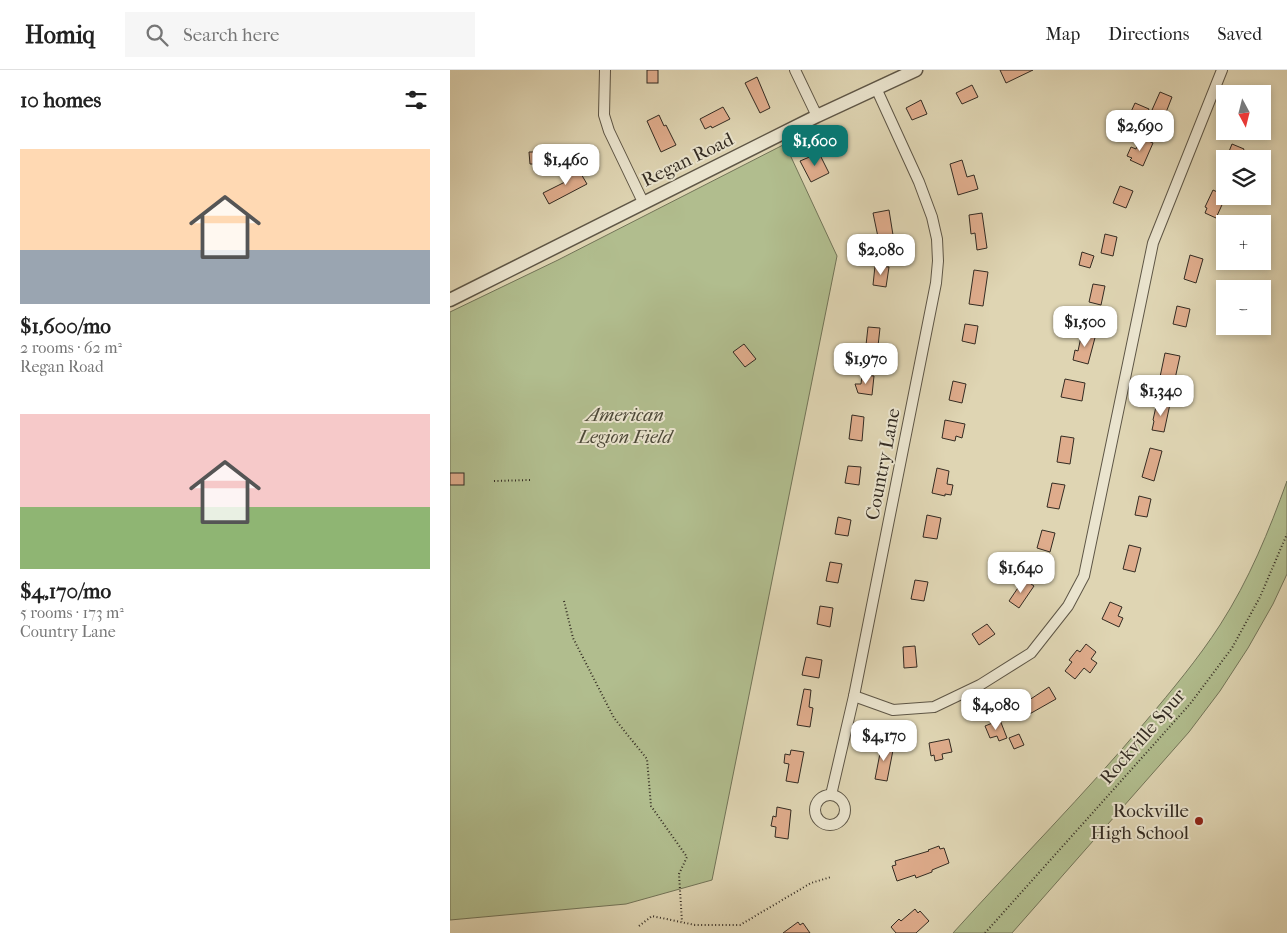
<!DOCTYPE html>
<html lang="en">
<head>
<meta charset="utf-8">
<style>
	:root { --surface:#fff; --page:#f6f6f6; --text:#222; --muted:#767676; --line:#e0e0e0; --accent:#0f766e }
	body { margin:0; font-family:"IM FELL French Canon",serif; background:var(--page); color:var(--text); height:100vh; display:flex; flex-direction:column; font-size:19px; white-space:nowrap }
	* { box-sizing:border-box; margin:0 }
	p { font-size:16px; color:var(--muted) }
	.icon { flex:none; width:28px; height:28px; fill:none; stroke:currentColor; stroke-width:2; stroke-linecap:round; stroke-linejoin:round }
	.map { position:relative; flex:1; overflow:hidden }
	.details { display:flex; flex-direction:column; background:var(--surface); width:450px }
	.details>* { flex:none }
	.needle { width:32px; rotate:173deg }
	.tools { position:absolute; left:766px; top:15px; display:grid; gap:10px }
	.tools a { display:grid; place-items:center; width:55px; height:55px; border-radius:0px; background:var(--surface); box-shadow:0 2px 8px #0003; font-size:25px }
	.price { position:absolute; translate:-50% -42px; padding:0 11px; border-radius:10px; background:#fff; color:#222; font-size:16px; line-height:32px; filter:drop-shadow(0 1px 2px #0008) }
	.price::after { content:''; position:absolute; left:50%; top:30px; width:15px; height:11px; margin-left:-8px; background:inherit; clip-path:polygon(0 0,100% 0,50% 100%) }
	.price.active { background:var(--accent); color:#fff }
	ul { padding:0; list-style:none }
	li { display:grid; align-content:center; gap:10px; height:265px; padding:0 20px }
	li span { display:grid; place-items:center; height:155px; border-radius:0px; color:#555 }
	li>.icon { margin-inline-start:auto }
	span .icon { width:90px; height:90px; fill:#fffc; stroke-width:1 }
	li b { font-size:21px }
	h2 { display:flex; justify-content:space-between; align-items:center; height:60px; padding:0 20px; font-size:21px }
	header { display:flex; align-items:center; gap:30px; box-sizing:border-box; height:70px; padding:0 25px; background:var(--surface); border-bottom:1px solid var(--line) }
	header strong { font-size:24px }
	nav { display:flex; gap:28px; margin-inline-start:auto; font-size:18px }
	.search { width:350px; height:45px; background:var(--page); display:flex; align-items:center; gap:12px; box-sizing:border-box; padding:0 18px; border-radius:0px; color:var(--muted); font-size:19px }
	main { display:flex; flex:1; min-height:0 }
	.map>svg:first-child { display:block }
</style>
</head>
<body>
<header>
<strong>Homiq</strong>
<div class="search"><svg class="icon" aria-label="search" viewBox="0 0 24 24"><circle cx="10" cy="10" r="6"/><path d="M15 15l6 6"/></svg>Search here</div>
<nav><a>Map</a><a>Directions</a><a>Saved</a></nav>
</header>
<main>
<section class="details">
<h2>10 homes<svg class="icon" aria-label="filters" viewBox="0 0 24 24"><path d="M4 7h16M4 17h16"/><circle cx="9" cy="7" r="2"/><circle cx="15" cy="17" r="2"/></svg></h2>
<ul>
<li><span style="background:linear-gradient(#ffd9b3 65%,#9aa5b1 0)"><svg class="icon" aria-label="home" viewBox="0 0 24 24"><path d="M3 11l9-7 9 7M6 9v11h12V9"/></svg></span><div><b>$1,600/mo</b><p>2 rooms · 62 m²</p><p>Regan Road</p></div></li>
<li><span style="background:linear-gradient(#f6c9c9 60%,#8fb573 0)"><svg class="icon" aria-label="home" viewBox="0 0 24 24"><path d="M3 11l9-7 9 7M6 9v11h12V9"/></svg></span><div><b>$4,170/mo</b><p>5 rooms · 173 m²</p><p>Country Lane</p></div></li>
</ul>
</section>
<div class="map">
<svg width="837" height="863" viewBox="0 0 837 863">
	<rect width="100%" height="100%" fill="#dfd5b3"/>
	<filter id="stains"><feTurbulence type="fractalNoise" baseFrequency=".004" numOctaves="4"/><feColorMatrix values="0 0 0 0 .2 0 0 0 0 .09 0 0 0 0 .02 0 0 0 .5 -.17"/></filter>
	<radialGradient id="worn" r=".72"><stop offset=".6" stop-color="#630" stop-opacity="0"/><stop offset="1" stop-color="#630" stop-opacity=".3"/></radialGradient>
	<g fill="#b1bd8e" stroke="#727458">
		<polygon points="335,74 387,186 262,810 176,834 0,850 0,242 108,190"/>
		<path d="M837 411V504L823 534 798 578 770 621 739 662 562 863H503C567 792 635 724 696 651 722 620 748 589 770 555 799 510 819 461 837 411Z"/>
	</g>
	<g fill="#dfac8c" stroke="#332b22">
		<rect x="197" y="0" width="11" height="13"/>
		<polygon points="550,0 583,0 556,13"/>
		<polygon points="307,7 320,38 310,43 295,13"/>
		<polygon points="522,15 528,27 512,34 506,23"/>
		<polygon points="710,22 722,27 715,45 702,40"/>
		<polygon points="471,30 477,44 462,50 456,38"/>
		<polygon points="685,33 699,39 694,50 680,44"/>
		<polygon points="273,37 280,49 262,58 261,56 255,59 250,49"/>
		<polygon points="209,45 214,56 216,55 226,75 211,82 197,51"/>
		<polygon points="691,68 703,73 693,96 680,90 682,88 677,86 681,77 686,79"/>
		<polygon points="782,74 794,79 790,89 776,89"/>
		<polygon points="79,82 92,82 92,94 80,94"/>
		<polygon points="369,83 379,103 361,112 350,91"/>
		<polygon points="512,90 517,107 524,105 528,119 508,125 500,94"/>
		<polygon points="127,97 137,114 99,134 93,123 115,112 112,105"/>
		<polygon points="670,116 683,121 676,138 663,133"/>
		<polygon points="763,120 776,126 766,148 755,143 757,138 755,137"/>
		<polygon points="439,140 443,165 428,167 423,143"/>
		<polygon points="532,143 537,178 527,180 525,163 521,164 519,145"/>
		<polygon points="655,164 667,167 663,186 651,183"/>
		<polygon points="632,182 644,186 640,198 629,195"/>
		<polygon points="740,185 753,189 746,213 734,209"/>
		<polygon points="425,196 439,197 436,217 423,215"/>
		<polygon points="524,200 538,202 533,236 519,234"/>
		<polygon points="643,214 655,216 651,235 639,232"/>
		<polygon points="727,236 740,239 736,257 723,254"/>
		<polygon points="515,254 528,256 525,274 512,271"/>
		<polygon points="418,257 430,258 428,276 416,275"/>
		<polygon points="632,262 646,264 638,294 623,290 625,280 628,281"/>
		<polygon points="294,274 306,289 295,297 283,282"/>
		<polygon points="715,283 730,286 723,318 712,316 713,308 710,307"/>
		<polygon points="412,305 424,306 422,325 408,323 405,314 411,314"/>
		<polygon points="615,309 635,313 632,331 611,327"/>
		<polygon points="503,311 516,314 512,333 499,330"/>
		<polygon points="707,332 720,334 714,362 702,360 704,351 703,350"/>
		<polygon points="402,345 414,347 412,371 399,369"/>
		<polygon points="495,350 515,354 512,368 506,366 505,371 492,368"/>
		<polygon points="611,366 624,368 620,394 607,392"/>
		<polygon points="700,378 712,381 704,411 692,407"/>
		<polygon points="398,396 411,397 409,415 395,413"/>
		<polygon points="487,398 499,401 497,414 503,415 501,425 495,424 495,426 482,423"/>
		<rect x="0" y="403" width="14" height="12"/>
		<polygon points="602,413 615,415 609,439 597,437"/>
		<polygon points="689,426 701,429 697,447 685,445"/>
		<polygon points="477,445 491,448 487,469 473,467"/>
		<polygon points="388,447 401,450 398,466 385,464"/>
		<polygon points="592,460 605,463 600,482 587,478"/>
		<polygon points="679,475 691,478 685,502 673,499"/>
		<polygon points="380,492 392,494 388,513 376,511"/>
		<polygon points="574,509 584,516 569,538 559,531"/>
		<polygon points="465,510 478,512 474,531 461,529"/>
		<polygon points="660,532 672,537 668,546 673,548 669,557 652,549"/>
		<polygon points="370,536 383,538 380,557 367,554"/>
		<polygon points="537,554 545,564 529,575 522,564"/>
		<polygon points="636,574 646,582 641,589 647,593 640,603 634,598 625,609 615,601 622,592 619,590 627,580 630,582"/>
		<polygon points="465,576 467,597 454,598 453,577"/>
		<polygon points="356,587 372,590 369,608 352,605"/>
		<polygon points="599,617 606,629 576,646 570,636"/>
		<polygon points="354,619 361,620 359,637 363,638 360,657 347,655"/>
		<polygon points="550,650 557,668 549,671 547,666 540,668 535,656"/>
		<polygon points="569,664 574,675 564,679 559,668"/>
		<polygon points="499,669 502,682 492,684 493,689 485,691 484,685 481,686 479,673"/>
		<polygon points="432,673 444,675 437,711 425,709"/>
		<polygon points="341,680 354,682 348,713 336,711 339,694 334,693 335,684 340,685"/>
		<polygon points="327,737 341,740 338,769 325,767 326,757 321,756 323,746 326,747"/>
		<polygon points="489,776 490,779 494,778 499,793 482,800 482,802 466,808 465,805 447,811 442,796 446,795 445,791 479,781 478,780"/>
		<polygon points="465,839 468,843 470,841 479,851 466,863 446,863 441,857 449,849 451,851"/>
		<polygon points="348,852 350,855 353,853 360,863 333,863"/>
	</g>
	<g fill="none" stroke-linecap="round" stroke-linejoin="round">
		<g stroke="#5e5646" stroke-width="12">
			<g id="minor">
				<polyline points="155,0 154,45 159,61 193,132"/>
				<polyline points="345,0 367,46"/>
				<polyline points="404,626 443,640 484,637 530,615 581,583 618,536 634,506 703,173 772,0"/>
				<polyline points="381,725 404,626 486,213 488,191 487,169 482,147 469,112 426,18"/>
				<circle cx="380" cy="740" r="15"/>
			</g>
		</g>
		<g stroke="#5e5646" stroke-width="15">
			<polyline id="tertiary" points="0,230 367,46 466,0"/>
		</g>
		<g stroke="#332b22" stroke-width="2" stroke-dasharray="1 2.5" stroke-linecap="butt">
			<polyline points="44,411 80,410"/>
			<polyline points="114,531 123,568 164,648 197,689 201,736 237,787 229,804 232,852"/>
			<polyline points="189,856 202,846 245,855 290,855 361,813 381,807"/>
			<polyline points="535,863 740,634 782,578 810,527 837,464"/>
		</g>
		<use href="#minor" stroke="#eae4ce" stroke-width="10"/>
		<use href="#tertiary" stroke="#eae4ce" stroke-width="12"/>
	</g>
	<circle fill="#8f2418" stroke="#eae4ce" stroke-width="2" cx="749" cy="751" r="5"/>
	<g text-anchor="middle" stroke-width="4" stroke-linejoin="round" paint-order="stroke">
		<g font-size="19" fill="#332b22" stroke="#eae4ce">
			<text transform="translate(237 89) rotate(-26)" y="7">Regan Road</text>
			<text transform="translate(432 394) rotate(-79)" y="7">Country Lane</text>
			<text transform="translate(692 666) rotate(-49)" y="7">Rockville Spur</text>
		</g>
		<g font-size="19" font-style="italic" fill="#4c4838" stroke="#eae4ce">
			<text x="175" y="351">American<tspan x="175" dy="22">Legion Field</tspan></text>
		</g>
		<g font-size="19" fill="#332b22" stroke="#eae4ce" text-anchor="end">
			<text x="739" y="747">Rockville<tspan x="739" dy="22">High School</tspan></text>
		</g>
	</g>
	<rect width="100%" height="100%" filter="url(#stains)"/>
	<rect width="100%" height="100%" fill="url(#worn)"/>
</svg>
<div class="tools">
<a><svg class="needle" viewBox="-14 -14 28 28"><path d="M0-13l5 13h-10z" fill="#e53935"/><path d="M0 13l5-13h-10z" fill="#767676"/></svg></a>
<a><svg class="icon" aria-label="layers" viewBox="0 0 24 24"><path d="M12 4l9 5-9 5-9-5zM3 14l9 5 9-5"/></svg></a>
<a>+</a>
<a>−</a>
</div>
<b class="price" style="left:690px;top:82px">$2,690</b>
<b class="price active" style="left:365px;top:97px">$1,600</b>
<b class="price" style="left:116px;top:116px">$1,460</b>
<b class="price" style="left:431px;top:206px">$2,080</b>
<b class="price" style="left:635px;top:278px">$1,500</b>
<b class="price" style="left:416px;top:315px">$1,970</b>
<b class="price" style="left:711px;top:347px">$1,340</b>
<b class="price" style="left:571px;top:524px">$1,640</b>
<b class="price" style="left:546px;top:661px">$4,080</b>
<b class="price" style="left:434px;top:692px">$4,170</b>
</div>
</main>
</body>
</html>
